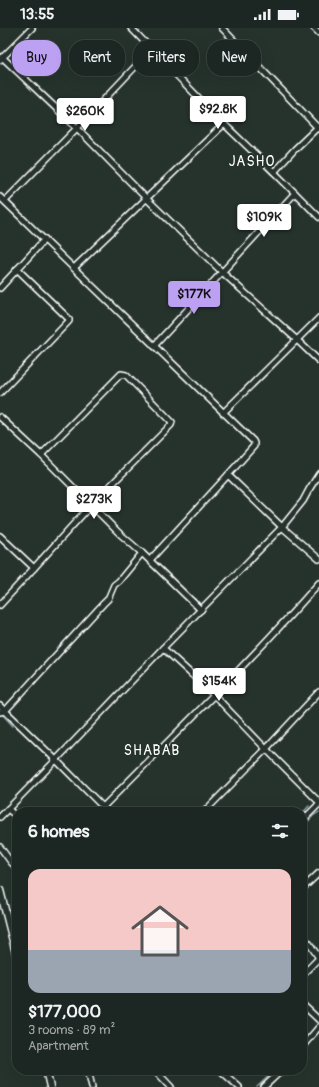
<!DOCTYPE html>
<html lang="en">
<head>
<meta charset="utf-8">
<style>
	:root { --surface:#1c2622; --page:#29322f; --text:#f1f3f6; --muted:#a0a5a5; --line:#3a4340; --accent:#bca0f2 }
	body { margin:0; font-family:Pangolin,sans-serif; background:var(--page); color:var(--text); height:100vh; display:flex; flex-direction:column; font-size:15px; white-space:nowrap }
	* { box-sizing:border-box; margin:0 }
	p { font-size:13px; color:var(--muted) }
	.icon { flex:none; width:22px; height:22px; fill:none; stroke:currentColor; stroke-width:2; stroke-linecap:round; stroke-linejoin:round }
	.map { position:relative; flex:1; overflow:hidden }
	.side { position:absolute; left:12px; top:779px; width:295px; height:268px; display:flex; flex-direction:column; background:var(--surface); border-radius:16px; box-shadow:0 4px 16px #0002,0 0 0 1px var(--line) }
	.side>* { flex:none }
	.top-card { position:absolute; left:12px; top:12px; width:295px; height:36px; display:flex; gap:8px }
	.price { position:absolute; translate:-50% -34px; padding:0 9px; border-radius:4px; background:#fff; color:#222; font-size:13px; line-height:26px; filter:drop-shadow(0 1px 2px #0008) }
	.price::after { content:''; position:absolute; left:50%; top:24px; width:12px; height:9px; margin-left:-6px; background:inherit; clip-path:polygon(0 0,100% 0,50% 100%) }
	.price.current { background:var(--accent); color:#111 }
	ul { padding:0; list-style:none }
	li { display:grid; align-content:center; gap:8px; height:212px; padding:0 16px }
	li span { display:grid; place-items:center; height:124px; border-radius:12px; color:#555 }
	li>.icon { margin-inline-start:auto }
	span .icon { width:72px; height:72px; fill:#fffc; stroke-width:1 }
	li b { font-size:17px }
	h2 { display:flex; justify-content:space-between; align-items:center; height:48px; padding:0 16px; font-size:17px }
	.chip { padding:0 14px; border-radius:16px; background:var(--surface); box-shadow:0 4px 16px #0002,0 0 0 1px var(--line); font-size:14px; line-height:36px }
	.chip.current { background:var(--accent); color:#111 }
	.status { display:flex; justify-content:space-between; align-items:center; height:28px; padding:0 20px; background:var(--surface); direction:ltr }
	.status svg { height:11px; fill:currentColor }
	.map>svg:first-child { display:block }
</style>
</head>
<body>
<div class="status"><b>13:55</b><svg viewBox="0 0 49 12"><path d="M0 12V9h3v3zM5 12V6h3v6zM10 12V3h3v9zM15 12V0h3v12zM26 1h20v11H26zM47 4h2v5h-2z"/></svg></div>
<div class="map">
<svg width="319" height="1059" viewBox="0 0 319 1059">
	<rect width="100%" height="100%" fill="#26332d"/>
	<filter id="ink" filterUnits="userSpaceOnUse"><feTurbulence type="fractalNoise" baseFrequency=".025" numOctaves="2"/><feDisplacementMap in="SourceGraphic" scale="8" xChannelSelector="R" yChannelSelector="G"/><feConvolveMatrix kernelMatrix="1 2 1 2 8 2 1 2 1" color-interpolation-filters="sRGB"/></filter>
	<g filter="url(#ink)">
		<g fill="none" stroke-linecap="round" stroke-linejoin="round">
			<g stroke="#91a5a8" stroke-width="1.5">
				<polyline points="180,54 188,63"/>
				<polyline points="193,68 200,75"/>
				<polyline points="247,121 255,130"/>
				<polyline points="257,132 271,146"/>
				<polyline points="274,148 292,167"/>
				<polyline points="296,170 313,188"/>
				<polyline points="313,187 319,193"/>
				<polyline points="10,521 16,527"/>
				<polyline points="193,569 202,577"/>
				<polyline points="2,686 13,698"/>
				<polyline points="302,786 309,778"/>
				<polyline points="302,800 313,788 319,784"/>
				<polyline points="257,1059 275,1042"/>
			</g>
			<g stroke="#fff" stroke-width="8">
				<g id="minor">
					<polyline points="131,0 224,96 274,144 319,189"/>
					<polyline points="222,0 319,101"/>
					<polyline points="314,0 319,5"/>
					<polyline points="2,29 77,100 146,170 222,244 297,312 319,333"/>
					<polyline points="0,32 32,0"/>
					<polyline points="274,144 295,121 318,99"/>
					<polyline points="0,169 253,413 254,415 254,418 228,447"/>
					<polyline points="5,173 77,100 152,21"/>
					<polyline points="74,240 224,96"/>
					<polyline points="0,260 45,211"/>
					<polyline points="154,318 295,165"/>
					<polyline points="0,365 69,293 69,291 17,241"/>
					<polyline points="223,385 319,290"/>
					<polyline points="0,389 41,427 119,505 142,525 201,582"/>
					<polyline points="0,508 34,540 0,577"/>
					<polyline points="150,532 228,447 282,499 319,531"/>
					<polyline points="34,540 91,477 171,397 172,394 126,347 121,346 41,427"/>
					<polyline points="163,620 214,667 266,721 319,774"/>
					<polyline points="0,678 56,732 108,784"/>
					<polyline points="0,684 5,683 103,576 108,571 114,557 119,553 142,525"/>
					<path d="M103 779C176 705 251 633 319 555"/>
					<polyline points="8,781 17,789"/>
					<polyline points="204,784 266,721 319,664"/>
					<polyline points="0,789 56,732 163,620 282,499 303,473 310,460 319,446"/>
					<polyline points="302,793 319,776"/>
					<polyline points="0,819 11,834 17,840"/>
					<polyline points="302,861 319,845"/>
					<polyline points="302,908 309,915 319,930"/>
					<polyline points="302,947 319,930"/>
					<polyline points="302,976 319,992"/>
					<polyline points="302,1019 319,999"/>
					<polyline points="88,1042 92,1059"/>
					<polyline points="155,1042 171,1059"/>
					<polyline points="220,1042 239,1059"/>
					<polyline points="264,1059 282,1042"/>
				</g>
			</g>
			<g stroke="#fff" stroke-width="9">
				<g id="tertiary">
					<polyline points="0,862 17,929"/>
					<polyline points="46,1042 50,1059"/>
				</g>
			</g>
			<use href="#minor" stroke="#26332d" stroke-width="5"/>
			<use href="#tertiary" stroke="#26332d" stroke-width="6"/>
		</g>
	</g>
	<g text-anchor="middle" stroke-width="4" stroke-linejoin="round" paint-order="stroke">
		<g font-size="14" letter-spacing="1" fill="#fff" stroke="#26332d">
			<text x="252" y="138">JASHO</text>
			<text x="152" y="727">SHABAB</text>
		</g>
	</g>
</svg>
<b class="price" style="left:218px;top:102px">$92.8K</b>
<b class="price" style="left:85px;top:104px">$260K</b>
<b class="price" style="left:264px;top:210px">$109K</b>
<b class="price current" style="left:194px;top:287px">$177K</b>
<b class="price" style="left:94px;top:492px">$273K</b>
<b class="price" style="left:219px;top:674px">$154K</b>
<div class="top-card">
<a class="chip current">Buy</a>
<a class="chip">Rent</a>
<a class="chip">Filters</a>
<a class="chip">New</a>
</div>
<section class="side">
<h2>6 homes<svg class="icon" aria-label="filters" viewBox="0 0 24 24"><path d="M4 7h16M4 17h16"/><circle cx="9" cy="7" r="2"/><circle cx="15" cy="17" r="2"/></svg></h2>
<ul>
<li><span style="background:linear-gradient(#f6c9c9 65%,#9aa5b1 0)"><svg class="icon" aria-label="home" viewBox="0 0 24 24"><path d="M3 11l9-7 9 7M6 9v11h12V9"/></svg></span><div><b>$177,000</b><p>3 rooms · 89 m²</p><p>Apartment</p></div></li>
</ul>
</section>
</div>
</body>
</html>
